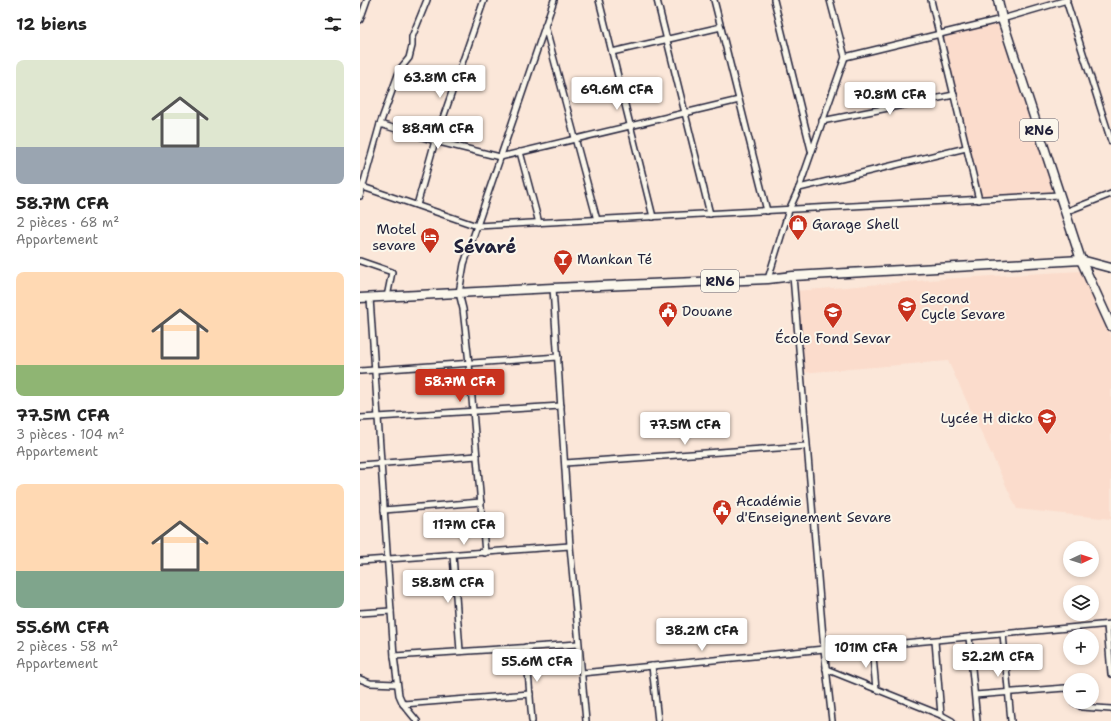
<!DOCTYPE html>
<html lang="fr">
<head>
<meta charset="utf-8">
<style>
	:root { --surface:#fff; --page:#f2f2f2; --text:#222; --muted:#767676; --accent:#c8321e }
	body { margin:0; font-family:"Shantell Sans",sans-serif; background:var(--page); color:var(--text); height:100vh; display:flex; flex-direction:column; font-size:15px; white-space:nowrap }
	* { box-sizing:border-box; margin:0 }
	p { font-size:13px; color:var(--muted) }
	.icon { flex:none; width:22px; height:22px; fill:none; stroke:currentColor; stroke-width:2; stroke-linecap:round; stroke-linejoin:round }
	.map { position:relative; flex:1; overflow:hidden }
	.side { display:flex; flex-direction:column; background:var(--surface); width:360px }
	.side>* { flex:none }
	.needle { width:26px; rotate:86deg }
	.buttons { position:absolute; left:703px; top:541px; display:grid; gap:8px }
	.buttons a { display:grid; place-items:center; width:36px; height:36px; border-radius:50%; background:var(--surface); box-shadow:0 2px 6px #0003; font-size:20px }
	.price { position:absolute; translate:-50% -34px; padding:0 9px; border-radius:4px; background:#fff; color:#222; font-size:13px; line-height:26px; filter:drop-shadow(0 1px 2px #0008) }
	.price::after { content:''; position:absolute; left:50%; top:24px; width:12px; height:9px; margin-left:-6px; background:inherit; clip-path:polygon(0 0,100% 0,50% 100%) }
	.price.selected { background:var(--accent); color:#fff }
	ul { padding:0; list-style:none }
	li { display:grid; align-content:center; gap:8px; height:212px; padding:0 16px }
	li span { display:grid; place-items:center; height:124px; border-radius:8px; color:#555 }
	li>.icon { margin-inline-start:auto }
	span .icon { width:72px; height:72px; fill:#fffc; stroke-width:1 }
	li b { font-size:17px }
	h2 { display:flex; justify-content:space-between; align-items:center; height:48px; padding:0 16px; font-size:17px }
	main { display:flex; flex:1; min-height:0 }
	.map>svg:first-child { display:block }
</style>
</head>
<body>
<main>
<section class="side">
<h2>12 biens<svg class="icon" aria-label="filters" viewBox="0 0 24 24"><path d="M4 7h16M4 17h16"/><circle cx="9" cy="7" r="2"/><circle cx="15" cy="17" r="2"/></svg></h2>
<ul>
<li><span style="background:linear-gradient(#dfe7d0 70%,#9aa5b1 0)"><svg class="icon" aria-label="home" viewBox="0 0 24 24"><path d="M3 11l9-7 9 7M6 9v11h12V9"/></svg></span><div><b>58.7M CFA</b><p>2 pièces · 68 m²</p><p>Appartement</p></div></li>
<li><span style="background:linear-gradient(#ffd9b3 75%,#8fb573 0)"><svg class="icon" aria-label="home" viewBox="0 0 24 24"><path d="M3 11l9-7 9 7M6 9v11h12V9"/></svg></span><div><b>77.5M CFA</b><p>3 pièces · 104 m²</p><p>Appartement</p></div></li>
<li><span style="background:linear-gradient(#ffd9b3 70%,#7fa58c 0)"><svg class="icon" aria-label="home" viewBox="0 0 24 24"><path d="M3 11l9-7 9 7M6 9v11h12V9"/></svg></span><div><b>55.6M CFA</b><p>2 pièces · 58 m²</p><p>Appartement</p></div></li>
</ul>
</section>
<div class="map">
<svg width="751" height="721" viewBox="0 0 751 721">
	<rect width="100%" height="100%" fill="#fbe7d9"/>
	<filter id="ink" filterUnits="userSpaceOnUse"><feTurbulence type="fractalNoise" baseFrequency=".025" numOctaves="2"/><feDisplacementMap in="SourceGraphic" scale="8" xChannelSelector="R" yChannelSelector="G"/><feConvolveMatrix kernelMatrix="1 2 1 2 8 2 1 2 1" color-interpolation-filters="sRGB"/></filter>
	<g filter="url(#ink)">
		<g fill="#fbdccc">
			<polygon points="638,24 666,109 694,191 667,196 621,199 580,37"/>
			<polygon points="720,271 727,280 751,336 751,519 657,509 588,361 441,373 435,291 582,279"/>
		</g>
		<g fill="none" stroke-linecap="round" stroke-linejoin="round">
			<g stroke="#22223b" stroke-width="8">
				<g id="street">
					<polyline points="239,0 293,217"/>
					<polyline points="297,0 350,214"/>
					<polyline points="354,0 407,211"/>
					<polyline points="414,0 451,150"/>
					<polyline points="571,0 619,200"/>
					<polyline points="706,0 751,141"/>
					<polyline points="0,20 7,0"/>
					<polyline points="185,26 237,220"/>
					<polyline points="252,52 361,27"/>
					<polyline points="485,57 642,19 707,0"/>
					<polyline points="462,121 594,95"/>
					<polyline points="20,124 75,141 140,157 379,100"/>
					<polyline points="160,152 179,223"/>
					<polyline points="0,186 117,226 700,195"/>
					<polyline points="439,188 606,148"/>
					<polyline points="0,196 20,124 40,69 49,58 52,46 52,37 67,0"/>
					<polyline points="57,205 75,141 124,0"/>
					<polyline points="705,212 751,194"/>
					<polyline points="0,261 32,272 27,297"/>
					<polyline points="433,276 464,649 472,721"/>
					<polyline points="408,279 429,210 439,188 485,57 470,0"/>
					<polyline points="193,288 210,546 226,721"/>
					<polyline points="10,298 34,656 39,695 43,704 57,721"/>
					<polyline points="0,371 198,357"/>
					<polyline points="0,418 201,406"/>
					<polyline points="205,463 446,446"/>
					<polyline points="0,465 117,456"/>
					<polyline points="24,510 121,502"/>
					<polyline points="125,553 109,363 103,309 99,293 104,264 194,0"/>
					<polyline points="93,555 100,651"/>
					<polyline points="0,561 210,546"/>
					<polyline points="0,613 31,611"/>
					<polyline points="747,625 751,674"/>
					<polyline points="643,634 651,721"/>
					<polyline points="609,637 617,721"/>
					<polyline points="575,641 581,715"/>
					<polyline points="512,646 516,689"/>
					<polyline points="166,647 172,721"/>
					<polyline points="34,656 218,644"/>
					<polyline points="292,666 298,721"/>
					<polyline points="466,669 581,715 592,721"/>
					<polyline points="222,673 464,649 478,649 751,624"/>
					<polyline points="0,679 10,683 37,684"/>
					<polyline points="615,695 705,688 710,690"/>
					<polyline points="714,702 722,707 751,709"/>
					<polyline points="43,704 170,694"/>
				</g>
			</g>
			<g stroke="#22223b" stroke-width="11">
				<g id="primary">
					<polyline points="638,0 642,19 721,260 751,326"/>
					<polyline points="0,298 193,288 408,279 433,276 721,260 751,268"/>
				</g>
			</g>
			<use href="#street" stroke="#fbf7ec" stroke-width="5"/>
			<use href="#primary" stroke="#fbf7ec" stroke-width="8"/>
		</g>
	</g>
	<defs>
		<g id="shop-pin" transform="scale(1)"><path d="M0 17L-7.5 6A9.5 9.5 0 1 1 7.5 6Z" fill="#c8321e" stroke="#fbf7ec"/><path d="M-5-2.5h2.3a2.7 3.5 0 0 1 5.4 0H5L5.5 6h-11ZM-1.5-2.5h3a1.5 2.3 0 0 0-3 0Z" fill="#fff"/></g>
		<g id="hotel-pin" transform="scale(1)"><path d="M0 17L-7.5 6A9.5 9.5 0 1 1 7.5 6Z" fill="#c8321e" stroke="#fbf7ec"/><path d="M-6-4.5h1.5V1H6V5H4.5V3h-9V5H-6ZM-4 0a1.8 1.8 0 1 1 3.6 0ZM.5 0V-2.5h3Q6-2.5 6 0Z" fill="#fff"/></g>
		<g id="bar-pin" transform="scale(1)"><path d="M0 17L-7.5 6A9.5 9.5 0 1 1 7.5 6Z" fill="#c8321e" stroke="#fbf7ec"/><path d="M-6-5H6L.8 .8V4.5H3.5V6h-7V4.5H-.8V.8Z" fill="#fff"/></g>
		<g id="school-pin" transform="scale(1)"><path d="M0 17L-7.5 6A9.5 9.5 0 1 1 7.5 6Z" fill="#c8321e" stroke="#fbf7ec"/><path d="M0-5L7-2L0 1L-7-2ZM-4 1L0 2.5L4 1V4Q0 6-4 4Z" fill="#fff"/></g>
		<g id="civic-pin" transform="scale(1)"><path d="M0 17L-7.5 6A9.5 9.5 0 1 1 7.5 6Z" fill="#c8321e" stroke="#fbf7ec"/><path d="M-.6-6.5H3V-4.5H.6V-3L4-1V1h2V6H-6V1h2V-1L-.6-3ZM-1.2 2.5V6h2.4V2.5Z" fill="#fff"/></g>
	</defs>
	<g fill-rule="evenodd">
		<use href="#shop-pin" x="438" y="224"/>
		<use href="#hotel-pin" x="70" y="237"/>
		<use href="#bar-pin" x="203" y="259"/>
		<use href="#school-pin" x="547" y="306"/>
		<use href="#civic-pin" x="308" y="311"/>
		<use href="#school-pin" x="473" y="312"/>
		<use href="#school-pin" x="687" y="418"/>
		<use href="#civic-pin" x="362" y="509"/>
	</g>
	<g text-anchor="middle" stroke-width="4" stroke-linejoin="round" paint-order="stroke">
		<g fill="#fbf7ec" stroke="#636270" stroke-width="1">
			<rect x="660" y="119" width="38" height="22" rx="3"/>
			<rect x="341" y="270" width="38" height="22" rx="3"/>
		</g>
		<g font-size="13" font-weight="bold" fill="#22223b">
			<text x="679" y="135">RN6</text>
			<text x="360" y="286">RN6</text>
		</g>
		<g font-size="14" fill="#22223b" stroke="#fbf7ec" text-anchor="start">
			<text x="452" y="229">Garage Shell</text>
			<text x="56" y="234" text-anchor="end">Motel<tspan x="56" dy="16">sevare</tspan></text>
			<text x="217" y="264">Mankan Té</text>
			<text x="561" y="303">Second<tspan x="561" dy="16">Cycle Sevare</tspan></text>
			<text x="322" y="316">Douane</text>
			<text x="473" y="343" text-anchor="middle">École Fond Sevar</text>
			<text x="673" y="423" text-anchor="end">Lycée H dicko</text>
			<text x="376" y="506">Académie<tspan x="376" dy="16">d'Enseignement Sevare</tspan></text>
		</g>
		<g font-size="18" font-weight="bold" fill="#22223b" stroke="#fbf7ec">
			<text x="125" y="253">Sévaré</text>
		</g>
	</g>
</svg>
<div class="buttons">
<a><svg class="needle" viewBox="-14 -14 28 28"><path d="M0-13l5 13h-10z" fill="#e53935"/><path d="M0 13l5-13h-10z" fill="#767676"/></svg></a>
<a><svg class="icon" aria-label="layers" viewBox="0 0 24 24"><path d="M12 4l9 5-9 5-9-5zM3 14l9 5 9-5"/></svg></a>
<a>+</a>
<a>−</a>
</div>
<b class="price" style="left:80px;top:99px">63.8M CFA</b>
<b class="price" style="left:257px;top:111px">69.6M CFA</b>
<b class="price" style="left:530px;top:116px">70.8M CFA</b>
<b class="price" style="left:78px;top:150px">88.9M CFA</b>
<b class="price selected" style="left:100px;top:403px">58.7M CFA</b>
<b class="price" style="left:325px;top:446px">77.5M CFA</b>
<b class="price" style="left:104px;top:546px">117M CFA</b>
<b class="price" style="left:88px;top:604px">58.8M CFA</b>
<b class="price" style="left:342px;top:652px">38.2M CFA</b>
<b class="price" style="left:506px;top:669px">101M CFA</b>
<b class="price" style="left:638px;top:678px">52.2M CFA</b>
<b class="price" style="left:177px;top:683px">55.6M CFA</b>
</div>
</main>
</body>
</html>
